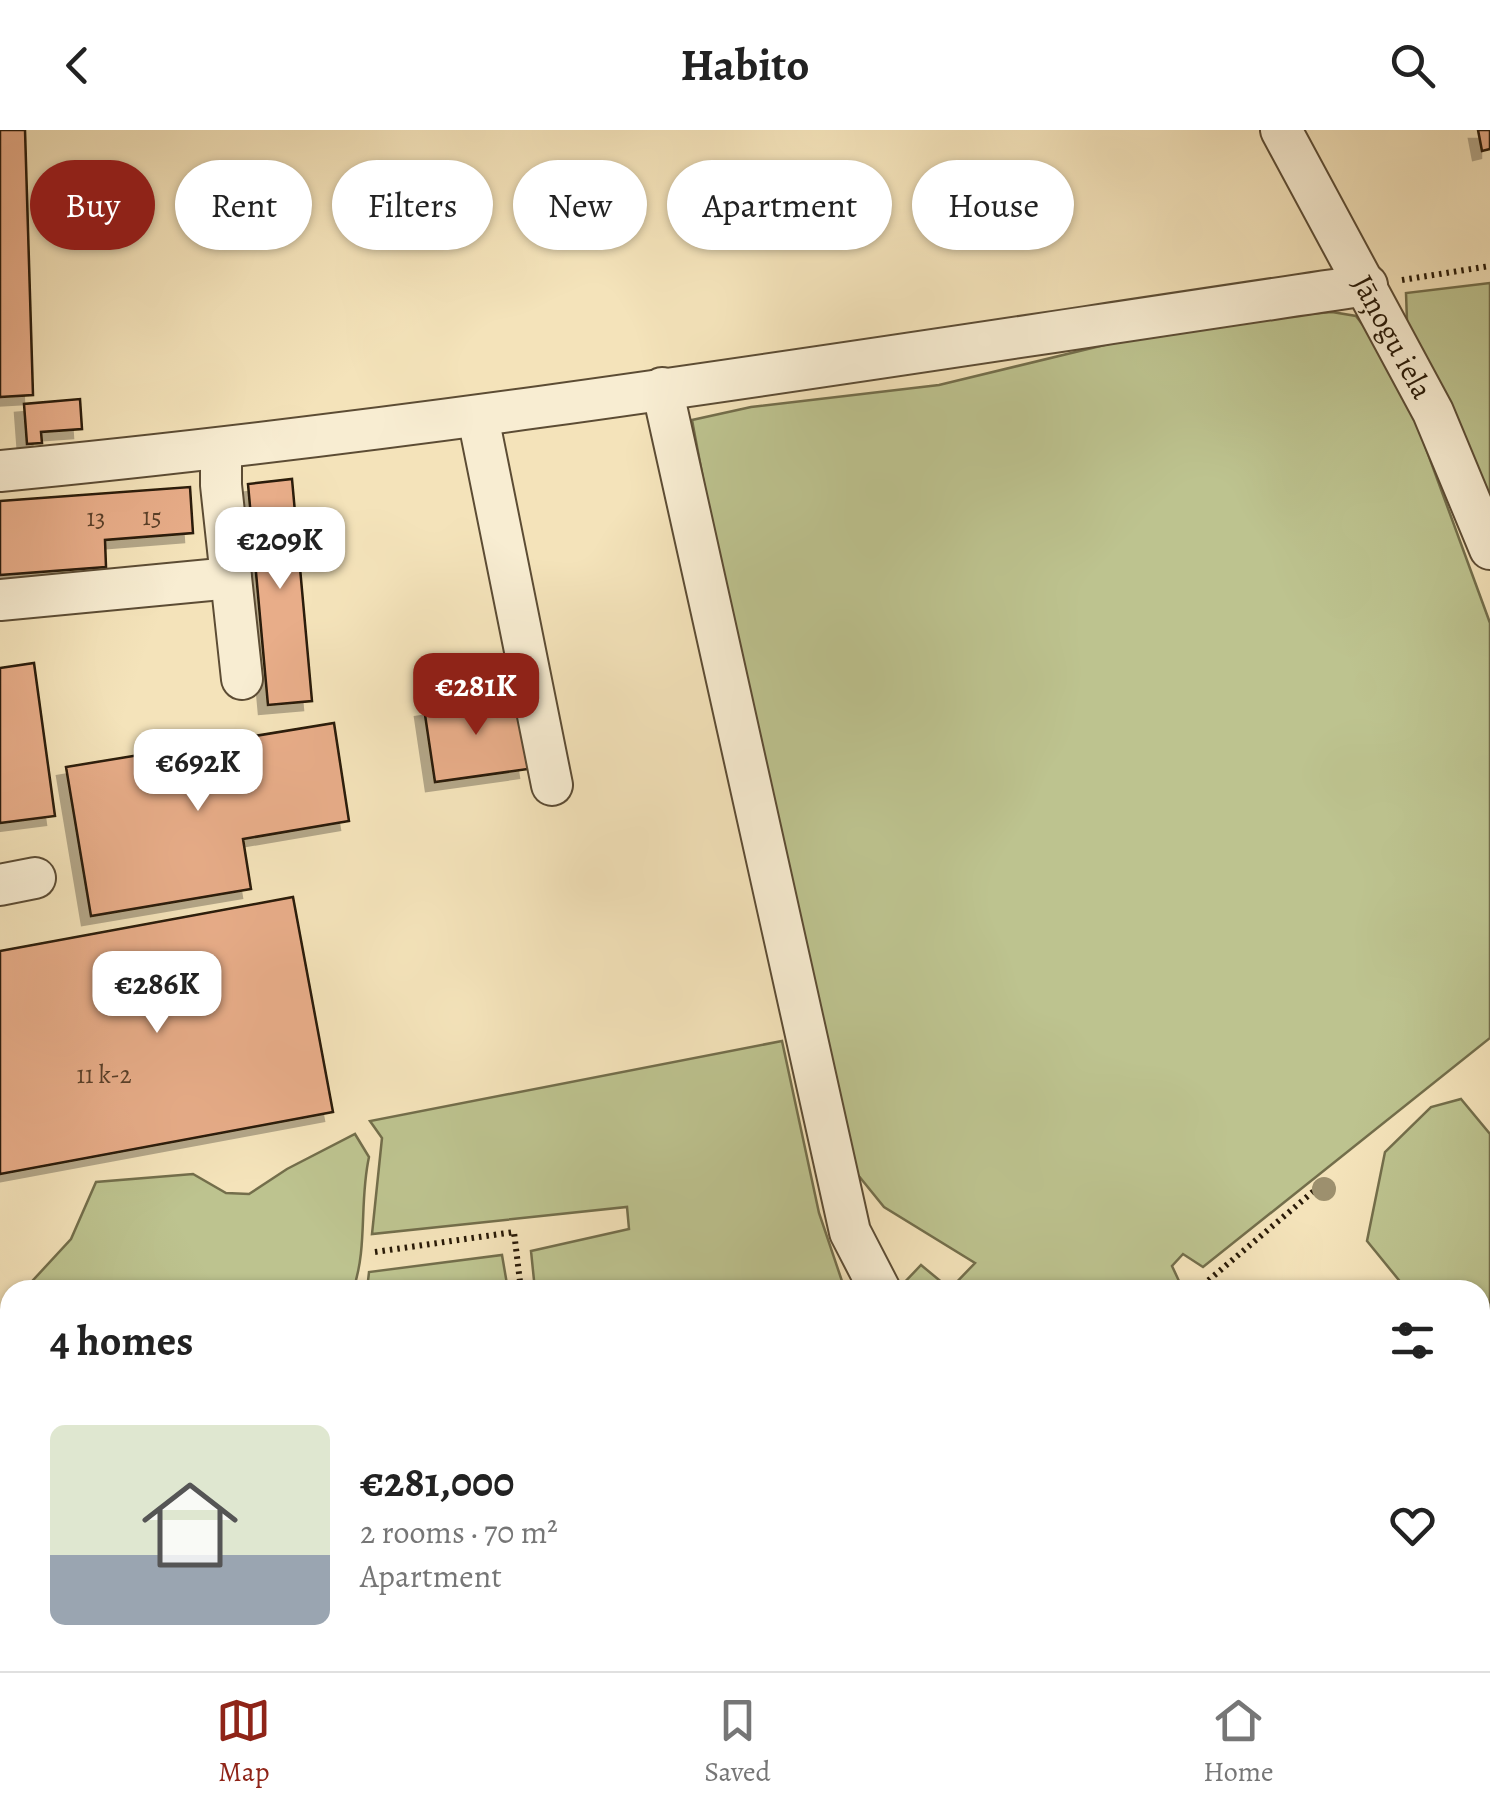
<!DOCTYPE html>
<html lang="en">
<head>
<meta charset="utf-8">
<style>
	:root { --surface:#fff; --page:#f6f6f6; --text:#222; --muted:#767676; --line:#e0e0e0; --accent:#8f2418 }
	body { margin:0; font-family:Alegreya,serif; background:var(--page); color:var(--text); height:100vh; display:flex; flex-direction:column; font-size:38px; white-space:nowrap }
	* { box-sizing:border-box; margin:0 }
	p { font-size:32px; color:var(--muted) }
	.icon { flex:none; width:55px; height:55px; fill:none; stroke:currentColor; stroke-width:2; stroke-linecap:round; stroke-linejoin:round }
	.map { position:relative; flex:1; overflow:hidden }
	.details { position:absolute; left:0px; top:1150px; width:1490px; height:392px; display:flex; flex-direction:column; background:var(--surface); border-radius:30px 30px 0 0; box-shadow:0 2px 8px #0004 }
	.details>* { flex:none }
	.guide { position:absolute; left:30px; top:30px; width:1430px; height:90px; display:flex; gap:20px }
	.price { position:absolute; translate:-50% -85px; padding:0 22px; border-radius:20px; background:#fff; color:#222; font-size:32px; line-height:65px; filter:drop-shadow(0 2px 5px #0008) }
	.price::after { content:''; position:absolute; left:50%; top:60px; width:30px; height:22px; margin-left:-15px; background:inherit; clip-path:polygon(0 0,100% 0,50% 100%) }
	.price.active { background:var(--accent); color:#fff }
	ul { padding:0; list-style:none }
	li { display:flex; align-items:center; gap:30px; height:250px; padding:0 50px }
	li span { display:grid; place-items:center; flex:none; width:280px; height:200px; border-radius:15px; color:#555 }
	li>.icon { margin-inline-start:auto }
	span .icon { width:120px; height:120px; fill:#fffc; stroke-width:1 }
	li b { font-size:42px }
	h2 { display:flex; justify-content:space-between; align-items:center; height:120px; padding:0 50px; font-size:42px }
	.chip { padding:0 35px; border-radius:45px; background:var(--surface); box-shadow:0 2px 8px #0004; font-size:35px; line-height:90px }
	.chip.active { background:var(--accent); color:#fff }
	header { display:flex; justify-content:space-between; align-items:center; height:130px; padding:0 50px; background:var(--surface); font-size:45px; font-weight:600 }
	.menu { display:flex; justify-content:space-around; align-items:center; height:140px; border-top:2px solid var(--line); background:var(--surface); font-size:28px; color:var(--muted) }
	.menu a { display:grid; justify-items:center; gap:5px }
	.menu .active { color:var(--accent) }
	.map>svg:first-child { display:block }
</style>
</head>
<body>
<header><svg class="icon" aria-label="back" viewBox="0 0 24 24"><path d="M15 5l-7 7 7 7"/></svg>Habito<svg class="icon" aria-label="search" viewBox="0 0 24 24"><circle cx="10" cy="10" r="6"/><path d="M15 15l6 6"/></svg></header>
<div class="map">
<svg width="1490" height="1541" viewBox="0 0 1490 1541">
	<defs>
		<filter id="shadow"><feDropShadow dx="-9" dy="9" stdDeviation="0" flood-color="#0004"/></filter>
	</defs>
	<rect width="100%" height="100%" fill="#f4e3ba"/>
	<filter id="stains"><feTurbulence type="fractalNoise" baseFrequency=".002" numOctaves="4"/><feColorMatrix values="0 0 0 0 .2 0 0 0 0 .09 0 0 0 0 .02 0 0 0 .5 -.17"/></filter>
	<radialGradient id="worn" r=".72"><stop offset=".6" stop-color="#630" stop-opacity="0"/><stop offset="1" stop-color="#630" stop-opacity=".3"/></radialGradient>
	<g fill="#bdc38f" stroke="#736e4b" stroke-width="2.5">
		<polygon points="1490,153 1490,373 1407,191 1406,163"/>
		<polygon points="1332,182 1356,186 1385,224 1413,283 1490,493 1490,908 1203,1137 1183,1124 1172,1136 1179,1151 1172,1160 903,1160 901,1156 921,1135 950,1159 975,1133 884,1077 858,1045 767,689 692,290 751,277 939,255 1187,195"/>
		<polygon points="782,911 819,1083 845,1160 535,1160 531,1121 629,1099 627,1077 372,1104 382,1008 370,991"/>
		<polygon points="1461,969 1490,1004 1490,1261 1480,1249 1480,1160 1407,1160 1367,1111 1385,1022 1431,977"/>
		<path d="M355 1004 369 1027C359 1072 368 1117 353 1160H24L71 1109 96 1052 193 1044 226 1063 249 1064 287 1039Z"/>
		<polygon points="502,1125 508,1160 367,1160 369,1142"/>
		<polygon points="10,1280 10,1407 0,1399 0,1289"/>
		<polygon points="1490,1398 1490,1541 1144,1541 1138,1533 1480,1532 1480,1401"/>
		<polygon points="1067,1532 1074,1541 582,1541 581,1533"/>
		<polygon points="206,1533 206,1532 372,1533 370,1541 208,1541"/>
		<polygon points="396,1533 548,1533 548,1541 397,1541"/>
	</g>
	<g fill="#e8ad89" stroke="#291a07" stroke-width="2.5" filter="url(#shadow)">
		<polygon points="0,0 25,0 33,265 0,267"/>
		<polygon points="1478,0 1490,0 1490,19 1482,21"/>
		<polygon points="80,269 82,299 41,302 42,313 27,314 24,274"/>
		<polygon points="292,349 312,571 268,575 248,354"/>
		<polygon points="190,357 193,403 105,410 106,437 0,445 0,371"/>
		<polygon points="34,533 55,686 0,693 0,538"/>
		<polygon points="517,565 528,639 435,652 424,578"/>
		<polygon points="334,593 349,691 243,709 251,759 91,786 66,637"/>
		<polygon points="293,767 333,982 0,1044 0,821"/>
	</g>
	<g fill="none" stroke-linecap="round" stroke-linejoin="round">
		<g stroke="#5c4c34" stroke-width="44">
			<g id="minor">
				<path id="s1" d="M1281 0 1433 282 1490 419"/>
				<polyline points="662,258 850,1102 880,1160"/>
				<polyline points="478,287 552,655"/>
				<polyline points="221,320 221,355 242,549"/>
				<path d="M0 341C458 297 912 222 1367 155"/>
				<polyline points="0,470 231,448"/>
				<polyline points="0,755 35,748"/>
				<polyline points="1103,1532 1110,1541"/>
			</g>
		</g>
		<g stroke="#291a07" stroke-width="6" stroke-dasharray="2.5 5" stroke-linecap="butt">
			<polyline points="1402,150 1490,136"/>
			<polyline points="375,1122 514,1102 521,1160"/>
			<polyline points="1197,1160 1328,1049"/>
			<polyline points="561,1532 562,1541"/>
		</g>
		<use href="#minor" stroke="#f8edd2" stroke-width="40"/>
	</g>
	<circle fill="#9d906e" cx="1324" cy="1059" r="12"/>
	<g text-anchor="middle" stroke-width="8" stroke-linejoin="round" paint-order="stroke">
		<g font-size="25" fill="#593f28">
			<text x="152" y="395">15</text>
			<text x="96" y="396">13</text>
			<text x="104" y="953">11 k-2</text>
		</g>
		<g font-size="30" fill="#291a07" stroke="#f8edd2">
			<text dy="10" stroke="none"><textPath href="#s1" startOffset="235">Jāņogu iela</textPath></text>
		</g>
	</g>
	<rect width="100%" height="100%" filter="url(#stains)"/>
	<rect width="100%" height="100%" fill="url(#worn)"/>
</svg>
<b class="price" style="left:280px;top:462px">€209K</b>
<b class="price active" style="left:476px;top:608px">€281K</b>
<b class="price" style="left:198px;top:684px">€692K</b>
<b class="price" style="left:157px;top:906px">€286K</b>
<div class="guide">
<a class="chip active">Buy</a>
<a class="chip">Rent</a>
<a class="chip">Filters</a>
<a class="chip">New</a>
<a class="chip">Apartment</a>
<a class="chip">House</a>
</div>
<section class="details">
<h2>4 homes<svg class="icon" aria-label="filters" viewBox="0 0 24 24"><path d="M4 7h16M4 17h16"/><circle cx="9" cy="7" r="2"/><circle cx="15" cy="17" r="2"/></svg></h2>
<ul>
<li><span style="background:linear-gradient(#dfe7d0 65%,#9aa5b1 0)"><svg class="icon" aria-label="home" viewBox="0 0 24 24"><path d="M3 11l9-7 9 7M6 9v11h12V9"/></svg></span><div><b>€281,000</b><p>2 rooms · 70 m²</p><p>Apartment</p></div><svg class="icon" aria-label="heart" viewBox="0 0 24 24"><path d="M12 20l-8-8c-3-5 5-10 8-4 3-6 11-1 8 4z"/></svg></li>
</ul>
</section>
</div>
<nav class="menu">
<a class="active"><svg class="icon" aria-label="map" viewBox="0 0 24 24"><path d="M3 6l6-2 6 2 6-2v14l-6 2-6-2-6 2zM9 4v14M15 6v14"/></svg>Map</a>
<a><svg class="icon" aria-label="saved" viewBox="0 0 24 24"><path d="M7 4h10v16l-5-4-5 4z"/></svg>Saved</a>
<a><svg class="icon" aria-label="home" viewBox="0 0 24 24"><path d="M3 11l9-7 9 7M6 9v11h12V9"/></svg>Home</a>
</nav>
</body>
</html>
